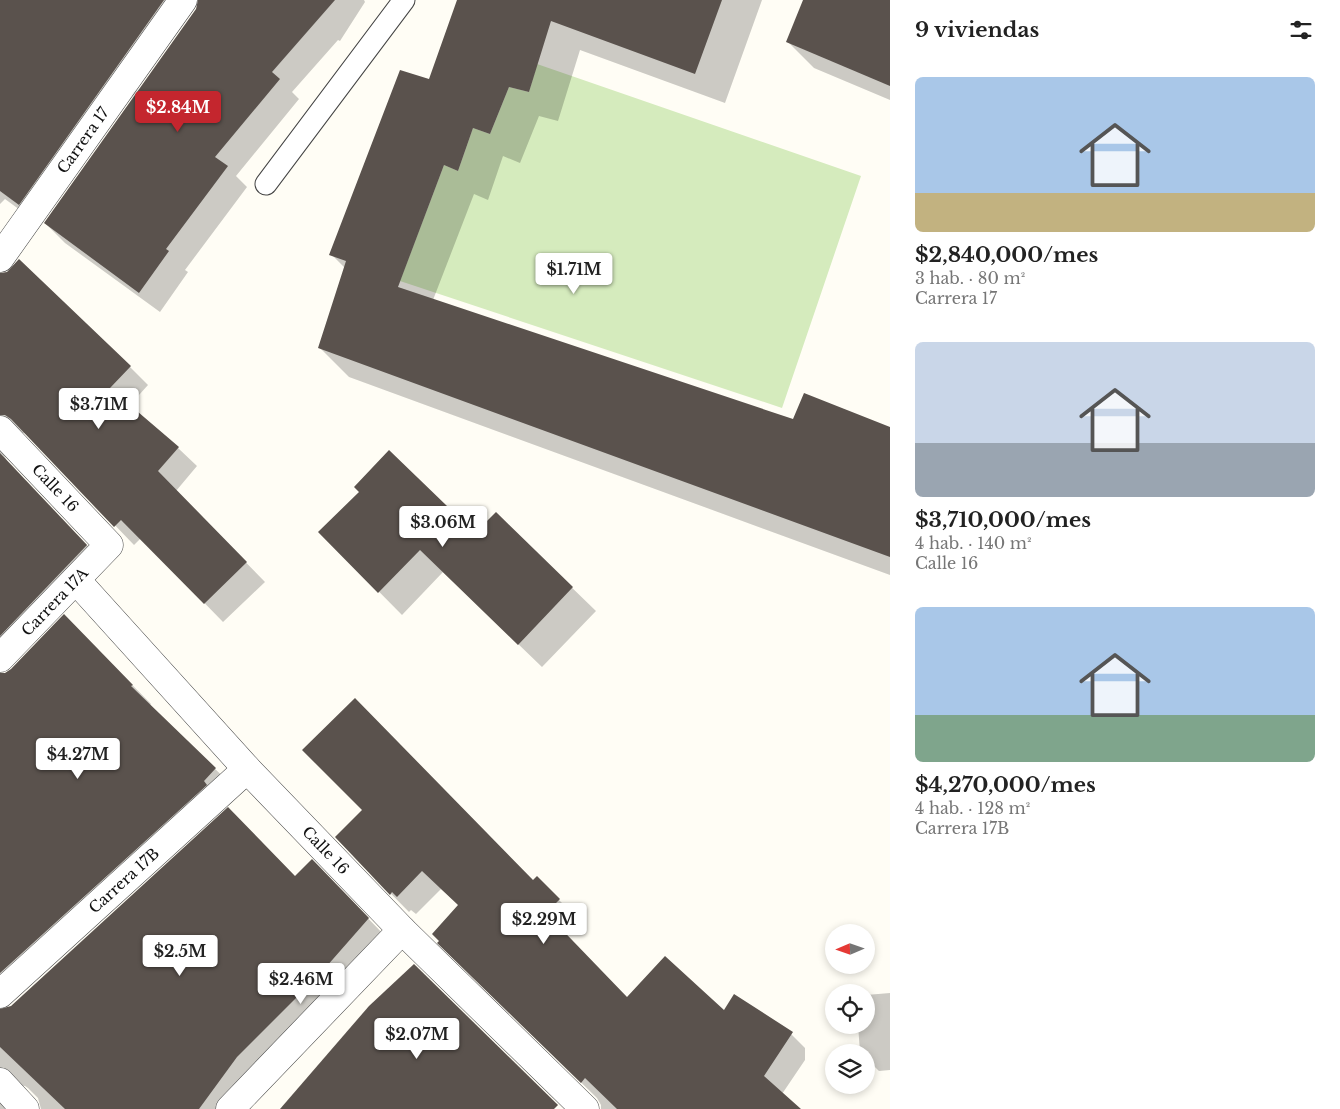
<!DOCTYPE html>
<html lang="es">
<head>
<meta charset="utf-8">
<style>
	:root { --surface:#fff; --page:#f6f6f6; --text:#222; --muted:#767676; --accent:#c4262e }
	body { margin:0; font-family:"Libre Baskerville",serif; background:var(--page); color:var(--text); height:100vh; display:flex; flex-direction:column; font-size:19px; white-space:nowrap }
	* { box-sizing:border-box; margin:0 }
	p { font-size:16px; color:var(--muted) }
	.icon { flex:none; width:28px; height:28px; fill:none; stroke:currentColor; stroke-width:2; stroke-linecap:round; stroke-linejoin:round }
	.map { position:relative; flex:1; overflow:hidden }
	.details { display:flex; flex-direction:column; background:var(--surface); width:450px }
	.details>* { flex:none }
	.needle { width:32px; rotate:268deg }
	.controls { position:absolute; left:825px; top:924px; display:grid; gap:10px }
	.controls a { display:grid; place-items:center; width:50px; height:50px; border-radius:50%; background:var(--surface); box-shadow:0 2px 8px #0003; font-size:25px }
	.price { position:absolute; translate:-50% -42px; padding:0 11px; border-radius:5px; background:#fff; color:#222; font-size:16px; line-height:32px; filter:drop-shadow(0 1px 2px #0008) }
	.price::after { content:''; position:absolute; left:50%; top:30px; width:15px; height:11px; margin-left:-8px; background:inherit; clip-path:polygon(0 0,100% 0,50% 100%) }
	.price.active { background:var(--accent); color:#fff }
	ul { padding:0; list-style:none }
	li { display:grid; align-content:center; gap:10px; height:265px; padding:0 25px }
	li span { display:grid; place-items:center; height:155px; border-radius:8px; color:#555 }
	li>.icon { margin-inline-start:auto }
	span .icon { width:90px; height:90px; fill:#fffc; stroke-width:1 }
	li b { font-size:21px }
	h2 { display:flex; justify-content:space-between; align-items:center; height:60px; padding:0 25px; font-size:21px }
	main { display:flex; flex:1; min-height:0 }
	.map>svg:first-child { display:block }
</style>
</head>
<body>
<main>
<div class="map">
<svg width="890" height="1109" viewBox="0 0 890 1109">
	<rect width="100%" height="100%" fill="#fffdf5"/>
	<polygon fill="#d5ebbd" points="537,64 861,176 782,408 400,281 444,165 458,171 473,128 490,134 509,87 529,92"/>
	<g fill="#0003">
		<polygon points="0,0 364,0 365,2 340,41 338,40 292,92 299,99 236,176 247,187 185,270 188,272 160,312 65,243 45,223 197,10 199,3 190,11 39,224 5,199 0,204"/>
		<polygon points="458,0 762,0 725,103 580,50 558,121 539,116 520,163 503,156 488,200 474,194 433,300 794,421 890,429 890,575 349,377 319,347 345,268 331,254 430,80"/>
		<polygon points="804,0 890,0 890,100 814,68 787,41"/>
		<polygon points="0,317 130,367 148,385 129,406 178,448 197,466 176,491 265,582 223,622 141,538 134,545 29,436 24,433 15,433 3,453 7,461 105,564 7,666 2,676 83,635 151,704 149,706 234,787 8,1001 2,1012 296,878 331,880 387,938 231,1109 41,1109 38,1098 28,1088 25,1086 15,1085 3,1105 5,1109 0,1109"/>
		<polygon points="496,514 596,611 542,667 443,572 402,615 320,532 475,535"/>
		<polygon points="336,838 533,882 537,878 577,918 563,932 628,999 725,1012 786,1029 805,1048 805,1060 782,1094 798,1109 601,1109 601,1105 597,1098 457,961 441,941 459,905 441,889 416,914 411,910 409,912"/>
		<polygon points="890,993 890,1070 879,1071 866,1058 866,1052 860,1052 858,1025 866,1025 866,995"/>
	</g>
	<g fill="#5a524d">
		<polygon points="0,0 164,0 19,205 0,191"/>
		<polygon points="198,0 335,0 272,72 280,79 215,157 228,166 166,249 169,251 139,293 44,223 196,9"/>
		<polygon points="457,0 722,0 695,74 551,21 529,92 509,87 490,134 473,128 458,171 444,165 398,287 793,419 804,393 890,427 890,557 318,348 346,261 329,255 400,70 429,79"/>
		<polygon points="803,0 890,0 890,86 786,42"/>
		<polygon points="19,259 131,366 110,388 179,447 158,471 247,562 204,604 121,520 114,527 11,419 5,415 0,415 0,273 7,272"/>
		<polygon points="389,450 475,533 496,512 573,587 518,645 420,550 378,593 318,532 359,492 354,487"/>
		<polygon points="0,453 87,545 0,636"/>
		<polygon points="64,614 133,685 131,686 216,768 204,781 207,785 0,973 0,673 5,673 11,669"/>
		<polygon points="355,698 533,880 537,876 560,899 546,913 627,997 665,956 724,1010 734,994 793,1032 764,1076 801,1109 617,1109 585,1078 581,1083 437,943 439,941 432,934 458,905 422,871 397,897 392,892 390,895 335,837 362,810 302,750"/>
		<polygon points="228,807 295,876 312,859 369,918 319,975 237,1057 199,1109 65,1109 0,1047 0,1009 11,1006"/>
		<polygon points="414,964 558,1105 554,1109 280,1109 369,1006"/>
	</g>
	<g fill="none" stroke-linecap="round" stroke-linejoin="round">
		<g stroke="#444" stroke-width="23">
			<polyline id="service" points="266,184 404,0"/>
		</g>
		<g stroke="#444" stroke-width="29">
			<g id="minor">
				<path id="s1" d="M0 258 183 0"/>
				<path id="s2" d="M0 430 109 545 0 658"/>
				<path id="s3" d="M76 580 247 769 402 930 585 1109"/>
				<path id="s4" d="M0 994 247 769"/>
				<polyline points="0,1082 25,1109"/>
				<polyline points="230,1109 402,930"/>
			</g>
		</g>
		<use href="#service" stroke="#fff" stroke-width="21"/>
		<use href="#minor" stroke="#fff" stroke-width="28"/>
	</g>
	<g text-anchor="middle" stroke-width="5" stroke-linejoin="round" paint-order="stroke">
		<g font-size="15" fill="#111" stroke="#fff">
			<text dy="5" stroke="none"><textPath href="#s1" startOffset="144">Carrera 17</textPath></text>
			<text dy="5" stroke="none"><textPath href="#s2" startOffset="80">Calle 16</textPath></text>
			<text transform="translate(55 602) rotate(-46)" y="5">Carrera 17A</text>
			<text dy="5" stroke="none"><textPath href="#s3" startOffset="368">Calle 16</textPath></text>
			<text dy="5" stroke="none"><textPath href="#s4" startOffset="168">Carrera 17B</textPath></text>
		</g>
	</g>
</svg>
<div class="controls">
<a><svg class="needle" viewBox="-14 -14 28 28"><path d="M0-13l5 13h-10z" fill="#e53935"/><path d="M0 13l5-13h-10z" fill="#767676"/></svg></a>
<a><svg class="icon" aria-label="locate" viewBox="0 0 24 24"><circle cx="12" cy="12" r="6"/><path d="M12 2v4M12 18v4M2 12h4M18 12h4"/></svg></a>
<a><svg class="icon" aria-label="layers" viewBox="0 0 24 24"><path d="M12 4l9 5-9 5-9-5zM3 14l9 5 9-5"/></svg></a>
</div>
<b class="price active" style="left:178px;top:133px">$2.84M</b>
<b class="price" style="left:574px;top:295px">$1.71M</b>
<b class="price" style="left:99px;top:430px">$3.71M</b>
<b class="price" style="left:443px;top:548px">$3.06M</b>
<b class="price" style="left:78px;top:780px">$4.27M</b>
<b class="price" style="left:544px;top:945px">$2.29M</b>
<b class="price" style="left:180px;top:977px">$2.5M</b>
<b class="price" style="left:301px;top:1005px">$2.46M</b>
<b class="price" style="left:417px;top:1060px">$2.07M</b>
</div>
<section class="details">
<h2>9 viviendas<svg class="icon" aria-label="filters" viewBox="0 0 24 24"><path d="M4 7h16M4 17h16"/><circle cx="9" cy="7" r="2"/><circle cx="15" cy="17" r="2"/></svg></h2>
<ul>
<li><span style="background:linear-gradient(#a9c7e8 75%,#c2b280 0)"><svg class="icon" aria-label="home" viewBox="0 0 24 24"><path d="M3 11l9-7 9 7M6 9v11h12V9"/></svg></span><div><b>$2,840,000/mes</b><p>3 hab. · 80 m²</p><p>Carrera 17</p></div></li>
<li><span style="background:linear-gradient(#c9d6e8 65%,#9aa5b1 0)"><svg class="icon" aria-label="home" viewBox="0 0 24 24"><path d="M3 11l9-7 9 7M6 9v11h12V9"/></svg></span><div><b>$3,710,000/mes</b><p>4 hab. · 140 m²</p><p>Calle 16</p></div></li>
<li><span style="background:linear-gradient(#a9c7e8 70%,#7fa58c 0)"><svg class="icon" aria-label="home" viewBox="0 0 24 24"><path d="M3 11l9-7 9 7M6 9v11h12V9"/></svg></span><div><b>$4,270,000/mes</b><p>4 hab. · 128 m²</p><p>Carrera 17B</p></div></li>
</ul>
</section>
</main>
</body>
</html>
